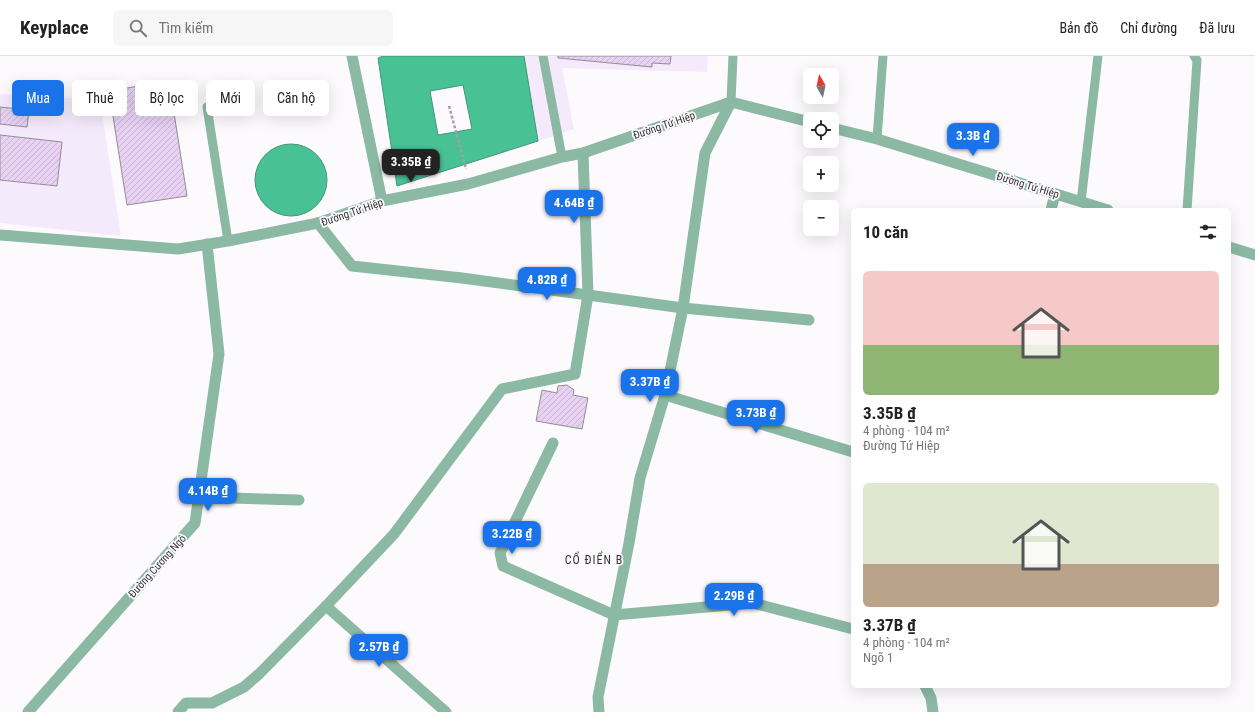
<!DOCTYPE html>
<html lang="vi">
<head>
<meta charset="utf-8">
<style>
	:root { --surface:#fff; --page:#f6f6f6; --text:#222; --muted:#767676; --line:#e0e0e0; --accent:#1a73e8 }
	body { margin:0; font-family:"Roboto Condensed",sans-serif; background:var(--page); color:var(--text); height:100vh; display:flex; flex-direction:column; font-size:15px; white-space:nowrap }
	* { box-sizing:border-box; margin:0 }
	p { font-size:13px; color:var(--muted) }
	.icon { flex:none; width:22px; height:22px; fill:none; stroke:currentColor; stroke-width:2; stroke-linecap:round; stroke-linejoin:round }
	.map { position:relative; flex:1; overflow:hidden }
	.drawer { position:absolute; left:851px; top:152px; width:380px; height:480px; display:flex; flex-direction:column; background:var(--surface); border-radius:6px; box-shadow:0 4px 16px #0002 }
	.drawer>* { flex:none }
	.hud { position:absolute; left:12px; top:24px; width:380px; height:36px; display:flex; gap:8px }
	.needle { width:26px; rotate:351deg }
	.buttons { position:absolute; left:803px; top:12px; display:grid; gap:8px }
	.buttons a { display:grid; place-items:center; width:36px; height:36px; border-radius:6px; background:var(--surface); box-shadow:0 4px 16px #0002; font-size:20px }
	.price { position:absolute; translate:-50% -34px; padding:0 9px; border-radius:8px; background:var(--accent); color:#fff; font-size:13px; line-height:26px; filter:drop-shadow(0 1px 2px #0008) }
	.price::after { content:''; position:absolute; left:50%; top:24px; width:12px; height:9px; margin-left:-6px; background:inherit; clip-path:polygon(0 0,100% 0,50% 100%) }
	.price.selected { background:#222; color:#fff }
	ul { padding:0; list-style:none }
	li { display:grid; align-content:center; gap:8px; height:212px; padding:0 12px }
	li span { display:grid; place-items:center; height:124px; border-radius:6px; color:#555 }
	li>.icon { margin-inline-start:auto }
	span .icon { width:72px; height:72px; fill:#fffc; stroke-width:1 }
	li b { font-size:17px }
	h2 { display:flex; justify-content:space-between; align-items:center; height:48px; padding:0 12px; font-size:17px }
	.pill { padding:0 14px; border-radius:6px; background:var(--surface); box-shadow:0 4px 16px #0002; font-size:14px; line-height:36px }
	.pill.selected { background:var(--accent); color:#fff }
	header { display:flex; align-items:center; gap:24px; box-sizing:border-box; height:56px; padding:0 20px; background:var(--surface); border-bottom:1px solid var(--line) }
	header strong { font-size:19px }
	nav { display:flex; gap:22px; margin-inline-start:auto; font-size:14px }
	.search { width:280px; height:36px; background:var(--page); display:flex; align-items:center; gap:10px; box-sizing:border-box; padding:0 14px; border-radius:6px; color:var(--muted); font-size:15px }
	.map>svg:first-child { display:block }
</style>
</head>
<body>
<header>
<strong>Keyplace</strong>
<div class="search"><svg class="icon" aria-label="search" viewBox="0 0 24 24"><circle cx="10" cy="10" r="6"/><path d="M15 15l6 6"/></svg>Tìm kiếm</div>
<nav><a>Bản đồ</a><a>Chỉ đường</a><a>Đã lưu</a></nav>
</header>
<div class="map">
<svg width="1255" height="656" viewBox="0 0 1255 656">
	<defs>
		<pattern id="building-hatch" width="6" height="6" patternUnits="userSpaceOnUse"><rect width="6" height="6" fill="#e7d2f4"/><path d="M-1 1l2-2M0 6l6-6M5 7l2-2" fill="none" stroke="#c7b5d2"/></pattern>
	</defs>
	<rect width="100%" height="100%" fill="#fdfafe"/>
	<g fill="#f4eafb">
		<polygon points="524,0 708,0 707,16 562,12 574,73 538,85"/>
		<polygon points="0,38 100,44 121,180 0,167"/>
	</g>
	<g fill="#48c195" stroke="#429678" fill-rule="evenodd">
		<path d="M383 0H524L538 85 397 130 378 2ZM463 29 472 73 438 79 430 35Z"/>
		<circle cx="291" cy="124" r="36"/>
	</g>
	<g fill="url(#building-hatch)" stroke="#938d97">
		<polygon points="558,0 671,0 670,8 652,7 652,11 558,2"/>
		<polygon points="169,25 187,140 127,149 109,35"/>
		<polygon points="0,51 29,54 27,71 0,68"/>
		<polygon points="0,79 62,86 57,130 0,124"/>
		<polygon points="567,329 574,334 573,339 588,342 582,373 536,365 542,334 557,337 558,330"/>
	</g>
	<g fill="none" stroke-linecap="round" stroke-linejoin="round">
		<polyline stroke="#a3a0a4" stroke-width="2.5" stroke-dasharray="3 2" stroke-linecap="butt" points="449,50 466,113"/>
		<g stroke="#8bb9a4" stroke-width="9">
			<polyline points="543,0 562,101"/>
			<polyline points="731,46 733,0"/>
			<polyline points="207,51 228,185"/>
			<polyline points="877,83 883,0"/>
			<polyline points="1081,146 1098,0"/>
			<polyline points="1187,154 1197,4 1194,0"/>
		</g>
		<g stroke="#8bb9a4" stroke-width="11">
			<polyline points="352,0 382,145"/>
			<polyline points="1051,154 1055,138"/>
			<polyline points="318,167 352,210 462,222 588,239 683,252 809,264"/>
			<polyline points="665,339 853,396"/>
			<polyline points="553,387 500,497 503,510 614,559 753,547 853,573"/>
			<polyline points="199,441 299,444"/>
			<polyline points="326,550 446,656"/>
			<polyline points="925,630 931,642 933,656"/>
			<polyline points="28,656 195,467 219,298 207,188"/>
			<polyline points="178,656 186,647 212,647 244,631 259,618 326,550 394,478 502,333 575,318 588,239 583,97"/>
			<polyline points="599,656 598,641 629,487 640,422 665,339 683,252 705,97 731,46"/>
		</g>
		<g stroke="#8bb9a4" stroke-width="11">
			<polyline points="832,72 877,83 1108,154"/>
			<polyline points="0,179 178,193 228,185 318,167 382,145 468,128 562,101 583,97 731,46 810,66"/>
			<polyline points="1229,191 1255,199"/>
		</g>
	</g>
	<g text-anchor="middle" stroke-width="3.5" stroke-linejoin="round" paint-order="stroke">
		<g font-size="11" fill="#353336" stroke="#fdfafe">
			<text transform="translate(664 69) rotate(-19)" y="4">Đường Tứ Hiệp</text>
			<text transform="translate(1028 129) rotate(17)" y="4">Đường Tứ Hiệp</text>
			<text transform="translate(352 156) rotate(-19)" y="4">Đường Tứ Hiệp</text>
			<text transform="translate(157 510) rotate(-48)" y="4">Đường Cương Ngô</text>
		</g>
		<g font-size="12" letter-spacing="1" fill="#353336" stroke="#fdfafe">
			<text x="594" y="508">CỔ ĐIỂN B</text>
		</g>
	</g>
</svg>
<div class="buttons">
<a><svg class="needle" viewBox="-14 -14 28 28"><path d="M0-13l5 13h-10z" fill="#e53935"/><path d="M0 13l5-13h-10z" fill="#767676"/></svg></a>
<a><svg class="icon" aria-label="locate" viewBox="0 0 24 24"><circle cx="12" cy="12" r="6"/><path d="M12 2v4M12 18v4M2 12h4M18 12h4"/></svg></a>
<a>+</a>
<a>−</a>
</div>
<b class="price" style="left:973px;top:101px">3.3B ₫</b>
<b class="price selected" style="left:411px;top:127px">3.35B ₫</b>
<b class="price" style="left:574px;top:168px">4.64B ₫</b>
<b class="price" style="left:547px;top:245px">4.82B ₫</b>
<b class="price" style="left:650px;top:347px">3.37B ₫</b>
<b class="price" style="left:756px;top:378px">3.73B ₫</b>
<b class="price" style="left:208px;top:456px">4.14B ₫</b>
<b class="price" style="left:512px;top:499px">3.22B ₫</b>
<b class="price" style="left:734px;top:561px">2.29B ₫</b>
<b class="price" style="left:379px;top:612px">2.57B ₫</b>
<div class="hud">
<a class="pill selected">Mua</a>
<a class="pill">Thuê</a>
<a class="pill">Bộ lọc</a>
<a class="pill">Mới</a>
<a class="pill">Căn hộ</a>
</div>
<section class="drawer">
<h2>10 căn<svg class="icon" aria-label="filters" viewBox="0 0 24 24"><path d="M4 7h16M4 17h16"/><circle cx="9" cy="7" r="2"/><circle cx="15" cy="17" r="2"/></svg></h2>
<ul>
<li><span style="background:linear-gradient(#f6c9c9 60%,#8fb573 0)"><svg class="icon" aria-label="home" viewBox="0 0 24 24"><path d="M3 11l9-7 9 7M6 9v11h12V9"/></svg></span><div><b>3.35B ₫</b><p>4 phòng · 104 m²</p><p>Đường Tứ Hiệp</p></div></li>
<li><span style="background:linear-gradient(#dfe7d0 65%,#b9a48a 0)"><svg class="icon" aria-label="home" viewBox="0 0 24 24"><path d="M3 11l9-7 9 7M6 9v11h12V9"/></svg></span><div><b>3.37B ₫</b><p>4 phòng · 104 m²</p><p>Ngõ 1</p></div></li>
</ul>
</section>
</div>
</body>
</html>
